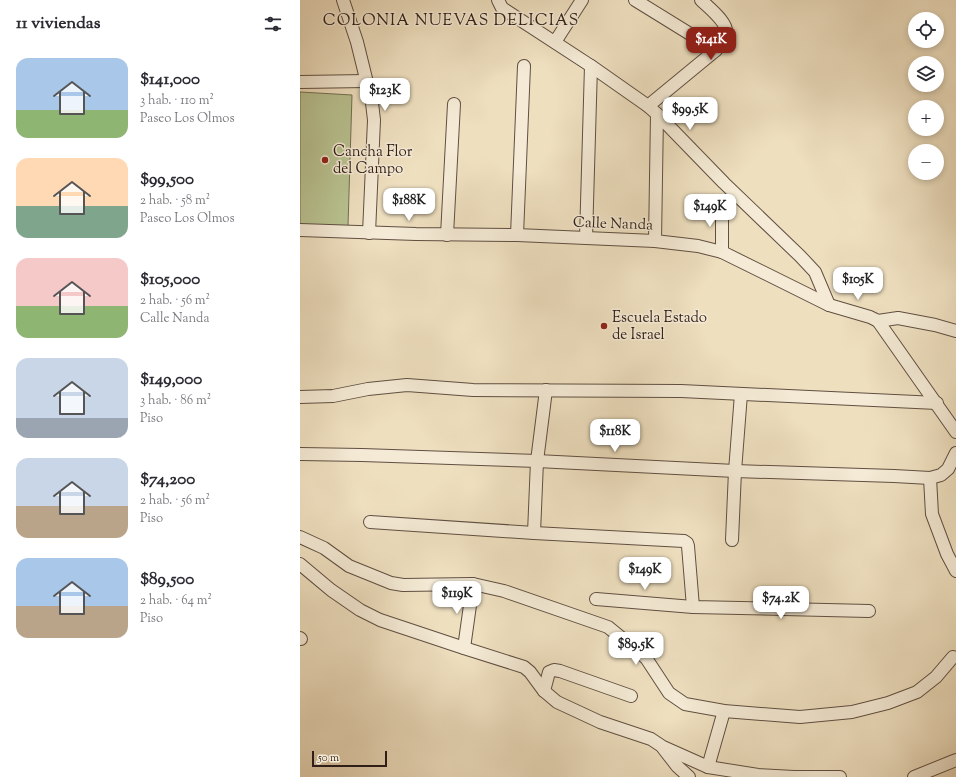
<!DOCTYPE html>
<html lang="es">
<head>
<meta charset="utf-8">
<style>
	:root { --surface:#fff; --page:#f7f7f7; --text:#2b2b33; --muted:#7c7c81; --accent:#8f2418 }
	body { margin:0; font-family:"Sorts Mill Goudy",serif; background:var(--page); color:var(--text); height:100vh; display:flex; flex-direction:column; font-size:15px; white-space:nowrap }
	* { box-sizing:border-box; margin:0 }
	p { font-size:13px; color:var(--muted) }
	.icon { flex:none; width:22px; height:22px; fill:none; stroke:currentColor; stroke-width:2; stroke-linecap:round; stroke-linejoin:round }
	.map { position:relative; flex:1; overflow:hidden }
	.drawer { display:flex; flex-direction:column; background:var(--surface); width:300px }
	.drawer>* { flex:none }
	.fabs { position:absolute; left:608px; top:12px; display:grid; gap:8px }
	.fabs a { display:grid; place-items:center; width:36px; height:36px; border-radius:50%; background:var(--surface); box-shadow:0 2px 6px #0003; font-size:20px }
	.scale { position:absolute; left:12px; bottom:10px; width:75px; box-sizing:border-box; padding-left:4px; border:2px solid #301f18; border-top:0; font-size:11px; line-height:14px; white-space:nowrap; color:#301f18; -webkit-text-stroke:3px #f4ead5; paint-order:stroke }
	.price { position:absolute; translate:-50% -34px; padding:0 9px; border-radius:8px; background:#fff; color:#222; font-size:13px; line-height:26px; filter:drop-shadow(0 1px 2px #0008) }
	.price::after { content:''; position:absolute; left:50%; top:24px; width:12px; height:9px; margin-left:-6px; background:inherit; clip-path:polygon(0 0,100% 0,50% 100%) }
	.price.active { background:var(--accent); color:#fff }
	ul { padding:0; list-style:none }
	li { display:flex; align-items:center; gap:12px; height:100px; padding:0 16px }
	li span { display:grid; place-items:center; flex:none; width:112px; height:80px; border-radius:12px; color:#555 }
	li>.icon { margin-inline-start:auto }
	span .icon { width:48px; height:48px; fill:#fffc; stroke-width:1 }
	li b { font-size:17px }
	h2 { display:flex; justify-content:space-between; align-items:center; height:48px; padding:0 16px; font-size:17px }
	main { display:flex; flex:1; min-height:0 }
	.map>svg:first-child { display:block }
</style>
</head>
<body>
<main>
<section class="drawer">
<h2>11 viviendas<svg class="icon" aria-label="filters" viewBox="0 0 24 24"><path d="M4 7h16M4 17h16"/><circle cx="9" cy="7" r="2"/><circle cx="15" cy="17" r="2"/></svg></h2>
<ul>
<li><span style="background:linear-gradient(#a9c7e8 65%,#8fb573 0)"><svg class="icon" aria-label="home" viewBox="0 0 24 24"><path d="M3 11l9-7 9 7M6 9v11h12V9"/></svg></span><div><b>$141,000</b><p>3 hab. · 110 m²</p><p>Paseo Los Olmos</p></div></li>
<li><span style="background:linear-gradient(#ffd9b3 60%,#7fa58c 0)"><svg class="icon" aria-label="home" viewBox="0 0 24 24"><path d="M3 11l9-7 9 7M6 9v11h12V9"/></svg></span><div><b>$99,500</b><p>2 hab. · 58 m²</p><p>Paseo Los Olmos</p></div></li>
<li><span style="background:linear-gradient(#f6c9c9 60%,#8fb573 0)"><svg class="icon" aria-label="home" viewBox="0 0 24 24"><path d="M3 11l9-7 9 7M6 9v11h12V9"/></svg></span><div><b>$105,000</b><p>2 hab. · 56 m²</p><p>Calle Nanda</p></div></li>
<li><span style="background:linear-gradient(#c9d6e8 75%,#9aa5b1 0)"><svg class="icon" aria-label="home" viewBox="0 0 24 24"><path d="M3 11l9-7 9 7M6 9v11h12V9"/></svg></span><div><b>$149,000</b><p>3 hab. · 86 m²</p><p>Piso</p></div></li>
<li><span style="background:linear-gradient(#c9d6e8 60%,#b9a48a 0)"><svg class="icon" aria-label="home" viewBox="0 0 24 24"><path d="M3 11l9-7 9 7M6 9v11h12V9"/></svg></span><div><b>$74,200</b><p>2 hab. · 56 m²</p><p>Piso</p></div></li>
<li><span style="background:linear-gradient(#a9c7e8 60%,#b9a48a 0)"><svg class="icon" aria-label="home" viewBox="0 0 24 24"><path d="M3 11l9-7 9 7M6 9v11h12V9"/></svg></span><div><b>$89,500</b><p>2 hab. · 64 m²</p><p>Piso</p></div></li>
</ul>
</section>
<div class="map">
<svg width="656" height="777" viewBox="0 0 656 777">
	<rect width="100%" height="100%" fill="#eedfbf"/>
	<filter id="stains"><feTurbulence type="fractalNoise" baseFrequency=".005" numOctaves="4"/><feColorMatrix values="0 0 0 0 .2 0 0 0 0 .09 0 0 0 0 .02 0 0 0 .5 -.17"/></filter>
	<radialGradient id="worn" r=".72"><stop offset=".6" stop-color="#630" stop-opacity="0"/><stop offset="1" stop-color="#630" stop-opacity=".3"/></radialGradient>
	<polygon fill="#b9c291" stroke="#747054" points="0,92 52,95 48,226 0,226"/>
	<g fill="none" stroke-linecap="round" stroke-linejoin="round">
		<g stroke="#604f42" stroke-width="14">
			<g id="minor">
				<polyline points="43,0 57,42 72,103 74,120 69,233"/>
				<polyline points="198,0 202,8 291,66 348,106 357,114 424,183 500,256 515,272 529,305"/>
				<path d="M335 0 416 50C419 45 424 39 426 34 429 23 408 7 401 0"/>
				<polyline points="255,42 282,0"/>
				<polyline points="0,82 66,81"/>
				<polyline points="348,106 416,50"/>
				<polyline points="422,204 422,252"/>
				<polyline points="0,230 116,234 217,235 355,241 398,246 422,252 529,305 570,317 578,321 598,318 635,325 656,331"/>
				<polyline points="147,235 154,104"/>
				<polyline points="217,235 224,66"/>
				<polyline points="286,238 291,66"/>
				<polyline points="355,241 357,114"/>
				<polyline points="578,321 656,432"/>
				<polyline points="0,397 33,396 68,389 107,385 173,390 381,391 637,403"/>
				<polyline points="0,454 62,455 237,461 435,471 594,476 630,478 641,475 648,469 656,453"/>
				<polyline points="630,478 632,514 647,554 656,571"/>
				<polyline points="70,522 234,533 384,541 387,543 388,546 393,607"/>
				<polyline points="234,533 237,461 246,390"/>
				<polyline points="0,537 24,548 49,566 91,583 103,585 173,584 204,591 308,627 346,658 369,693 385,704 424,711 500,717 552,712 588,703 617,692 636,677 653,657"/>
				<polyline points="432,540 435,471 441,394"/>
				<polyline points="0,564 31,590 60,610 80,620 164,648 224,667 230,672 244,691 257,702 300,722 351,739 363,747 408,767 458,775 494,777"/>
				<polyline points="296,599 393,607 569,611"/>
				<polyline points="0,638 1,639"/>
				<polyline points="164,648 173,584"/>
				<polyline points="244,691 249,672 254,670 260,671 331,696"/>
				<polyline points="363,748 377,766 389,777"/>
				<polyline points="408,767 424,711"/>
				<polyline points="496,777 540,777"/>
				<polyline points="614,777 656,760"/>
			</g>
		</g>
		<use href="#minor" stroke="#f4ead5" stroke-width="12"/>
	</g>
	<g fill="#8f2418" stroke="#f4ead5" stroke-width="1.5">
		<circle cx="25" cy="160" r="4"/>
		<circle cx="304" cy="326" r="4"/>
	</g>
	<g text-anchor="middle" stroke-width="3" stroke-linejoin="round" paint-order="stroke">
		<g font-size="15" fill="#301f18" stroke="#f4ead5" text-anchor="start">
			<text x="33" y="156">Cancha Flor<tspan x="33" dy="17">del Campo</tspan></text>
			<text x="312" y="322">Escuela Estado<tspan x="312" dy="17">de Israel</tspan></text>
		</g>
		<g font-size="15" fill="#301f18" stroke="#f4ead5">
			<text transform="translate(313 223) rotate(2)" y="5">Calle Nanda</text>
		</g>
		<g font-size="16" letter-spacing="1" fill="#301f18" stroke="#f4ead5">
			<text x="151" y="25">COLONIA NUEVAS DELICIAS</text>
		</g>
	</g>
	<rect width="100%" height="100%" filter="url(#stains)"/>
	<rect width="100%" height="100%" fill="url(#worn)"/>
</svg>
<div class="fabs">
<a><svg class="icon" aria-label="locate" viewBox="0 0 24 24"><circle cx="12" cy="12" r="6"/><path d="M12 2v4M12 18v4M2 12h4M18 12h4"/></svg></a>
<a><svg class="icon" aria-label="layers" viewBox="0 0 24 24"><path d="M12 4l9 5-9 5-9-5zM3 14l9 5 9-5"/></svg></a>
<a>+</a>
<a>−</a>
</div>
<div class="scale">50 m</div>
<b class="price active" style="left:411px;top:61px">$141K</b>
<b class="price" style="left:85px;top:112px">$123K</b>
<b class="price" style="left:390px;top:131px">$99.5K</b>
<b class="price" style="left:109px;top:222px">$188K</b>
<b class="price" style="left:410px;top:228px">$149K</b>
<b class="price" style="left:558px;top:301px">$105K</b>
<b class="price" style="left:315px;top:453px">$118K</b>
<b class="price" style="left:345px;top:591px">$149K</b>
<b class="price" style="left:157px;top:615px">$119K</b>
<b class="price" style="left:481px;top:620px">$74.2K</b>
<b class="price" style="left:336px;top:666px">$89.5K</b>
</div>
</main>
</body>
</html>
